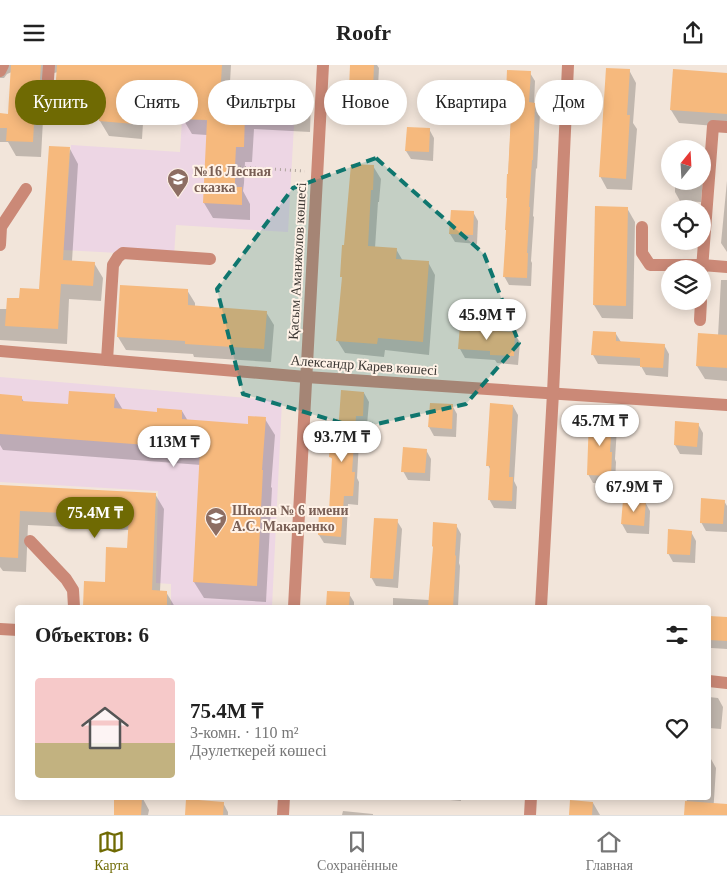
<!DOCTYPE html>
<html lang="ru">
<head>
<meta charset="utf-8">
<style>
	:root { --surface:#fff; --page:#f6f6f6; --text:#222; --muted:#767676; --line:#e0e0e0; --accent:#6f6a03 }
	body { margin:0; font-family:"Times New Roman",serif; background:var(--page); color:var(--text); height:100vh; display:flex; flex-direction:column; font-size:19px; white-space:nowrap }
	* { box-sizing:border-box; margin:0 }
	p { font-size:16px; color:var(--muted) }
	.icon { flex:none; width:28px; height:28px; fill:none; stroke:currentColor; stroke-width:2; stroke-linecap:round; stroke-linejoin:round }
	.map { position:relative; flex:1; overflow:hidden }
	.details { position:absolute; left:15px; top:540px; width:696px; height:195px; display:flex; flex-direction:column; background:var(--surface); border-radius:5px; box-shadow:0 2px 12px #0003 }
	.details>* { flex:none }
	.guide { position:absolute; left:15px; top:15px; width:698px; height:45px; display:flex; gap:10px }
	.needle { width:32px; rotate:18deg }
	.controls { position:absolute; left:661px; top:75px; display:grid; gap:10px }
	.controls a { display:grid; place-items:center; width:50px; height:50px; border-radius:50%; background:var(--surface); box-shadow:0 2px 12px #0003; font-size:25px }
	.price { position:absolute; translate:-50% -42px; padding:0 11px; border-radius:18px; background:#fff; color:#222; font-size:16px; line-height:32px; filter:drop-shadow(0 1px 2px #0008) }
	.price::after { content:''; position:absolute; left:50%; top:30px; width:15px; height:11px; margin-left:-8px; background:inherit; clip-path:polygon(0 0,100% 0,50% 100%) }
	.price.active { background:var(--accent); color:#fff }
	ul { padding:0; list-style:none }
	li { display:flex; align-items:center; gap:15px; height:125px; padding:0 20px }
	li span { display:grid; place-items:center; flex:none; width:140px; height:100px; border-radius:5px; color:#555 }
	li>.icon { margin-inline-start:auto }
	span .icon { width:60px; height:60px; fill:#fffc; stroke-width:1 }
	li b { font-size:21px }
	h2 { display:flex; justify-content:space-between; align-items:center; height:60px; padding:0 20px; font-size:21px }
	.chip { padding:0 18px; border-radius:22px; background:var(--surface); box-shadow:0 2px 12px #0003; font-size:18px; line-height:45px }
	.chip.active { background:var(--accent); color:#fff }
	header { display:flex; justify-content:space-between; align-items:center; height:65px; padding:0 20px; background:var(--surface); font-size:22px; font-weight:600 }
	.dock { display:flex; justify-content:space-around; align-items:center; height:70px; border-top:1px solid var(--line); background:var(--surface); font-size:14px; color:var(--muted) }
	.dock a { display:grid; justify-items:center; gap:2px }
	.dock .active { color:var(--accent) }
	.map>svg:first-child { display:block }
</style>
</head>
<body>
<header><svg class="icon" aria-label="menu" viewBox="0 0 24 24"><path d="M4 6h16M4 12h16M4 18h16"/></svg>Roofr<svg class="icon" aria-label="share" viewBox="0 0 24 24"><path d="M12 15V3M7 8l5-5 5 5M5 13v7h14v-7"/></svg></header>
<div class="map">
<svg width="727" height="750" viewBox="0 0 727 750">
	<rect width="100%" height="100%" fill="#f2e5da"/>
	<g fill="#edd6e4">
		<polygon points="182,54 294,60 288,167 176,160 174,191 63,185 71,80 180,87"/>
		<polygon points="0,312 282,336 272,542 171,542 171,519 156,518 158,426 0,417"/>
	</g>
	<g fill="#0003">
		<polygon points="0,0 231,0 229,35 274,37 302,22 311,37 310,67 254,64 252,97 245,97 244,118 243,126 250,139 250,155 213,153 204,138 207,70 192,69 183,54 184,37 154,35 153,43 144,42 142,74 109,71 100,56 101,39 60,37 52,22 55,20 58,7 54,8 49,15 48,29 52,36 44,36 41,92 16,91 8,77 0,77 0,50 9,50 12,7 7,9 4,13 0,13"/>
		<polygon points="352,0 377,0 379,3 376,59 355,57 349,49"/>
		<polygon points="629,5 636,18 633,58 637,64 632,125 607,124 600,111"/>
		<polygon points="530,8 535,16 534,39 540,48 537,104 536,103 533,151 534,152 531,196 532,198 531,221 509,220 504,211 507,168 506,165 508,135 507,133 512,38 507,29"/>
		<polygon points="727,9 727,62 679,58 671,45"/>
		<polygon points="429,64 434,73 433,96 411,94 406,86"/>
		<polygon points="70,84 78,99 72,196 94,198 103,213 101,236 69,234 67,279 0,275 0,244 7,244 20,235 40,225"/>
		<polygon points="373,101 381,114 379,137 378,137 375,183 396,184 403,196 428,197 435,210 429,290 385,285 384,292 345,288 337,275 343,214 342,211 345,181"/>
		<polygon points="702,114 703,114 701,137 680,136 675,127 675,116 702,116"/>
		<polygon points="727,116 727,187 721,178"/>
		<polygon points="627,143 635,157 633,254 602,253 594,240"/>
		<polygon points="473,147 478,156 477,179 455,177 450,169"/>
		<polygon points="721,215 727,215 727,316 705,314 697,301 699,270 718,271"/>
		<polygon points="187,225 195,238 195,242 266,247 274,260 271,297 194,292 193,289 126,285 118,272"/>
		<polygon points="461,261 483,263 485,266 514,268 520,277 518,300 497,298 495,295 465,293 460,284"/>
		<polygon points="616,269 621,277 664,280 669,289 668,312 646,310 641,301 598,299 593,290"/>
		<polygon points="364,328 369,337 367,360 360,359 357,413 359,417 358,440 348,439 346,480 324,478 319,470 330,447 333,396 331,392 339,370"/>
		<polygon points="0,330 21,332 24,337 69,340 114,330 123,345 158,348 182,346 188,356 249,361 265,354 275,370 271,422 272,423 266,537 204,533 194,517 201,400 3,385 0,380"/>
		<polygon points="452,340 457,349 456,372 434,371 429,362"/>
		<polygon points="513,341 518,350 514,416 517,422 516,444 494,443 489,434 491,406 488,400"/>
		<polygon points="612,355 617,363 615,394 616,397 615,419 593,418 588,409"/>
		<polygon points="676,357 698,359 703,368 702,390 680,389 675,380"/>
		<polygon points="426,385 431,394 430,416 408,415 403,406"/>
		<polygon points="0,421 155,429 164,444 160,526 166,527 175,542 168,542 168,540 165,540 165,542 84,542 85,518 106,519 129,484 129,465 28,460 26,507 3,506 0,502"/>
		<polygon points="724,436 727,441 727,467 706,466 701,457"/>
		<polygon points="645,437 650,446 649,469 627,468 622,459"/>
		<polygon points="397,456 402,464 398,523 376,521 371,512"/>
		<polygon points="456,460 461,469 459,498 460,501 458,542 393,542 393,533 429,535"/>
		<polygon points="691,467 696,476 695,498 673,497 668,488"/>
		<polygon points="328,527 349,529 354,537 354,542 327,542"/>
		<polygon points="709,552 727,553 727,584 711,583 709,580"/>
		<polygon points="709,632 718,633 723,642 721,664 709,663"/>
		<polygon points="709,694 711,694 716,703 713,750 686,750 687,732 709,732"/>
		<polygon points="142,732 149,745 148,750 115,750"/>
		<polygon points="438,732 461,732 461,736 439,734"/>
		<polygon points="223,738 228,747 228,750 186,750"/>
		<polygon points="593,738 600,750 570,750"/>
		<polygon points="343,746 373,749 373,750 342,750"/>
	</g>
	<g fill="#f6b97d">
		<polygon points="11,0 41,0 40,14 41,18 45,21 36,21 33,77 6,76 7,63 0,63 0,48 8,49"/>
		<polygon points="57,0 222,0 220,33 273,36 274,19 303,21 301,52 245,49 244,82 236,82 235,102 235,122 242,122 242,140 203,138 207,55 182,54 184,22 146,20 145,28 136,27 134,59 99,56 101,25 50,22 54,19 56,15"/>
		<polygon points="350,0 374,0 372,50 348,49"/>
		<polygon points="606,3 630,4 627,50 630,50 626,114 599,112"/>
		<polygon points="673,4 727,8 727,49 670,45"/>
		<polygon points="507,5 531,6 529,37 535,38 533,95 532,95 529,142 530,142 527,188 528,188 527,213 503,212 506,165 505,165 507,133 506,133 507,109 508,109 512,30 506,29"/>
		<polygon points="407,62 430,63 429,87 405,86"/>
		<polygon points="49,81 70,82 63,195 95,197 93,221 61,219 58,264 5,261 7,233 19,233 20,223 39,224"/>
		<polygon points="351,99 374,100 373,125 371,125 368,181 397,183 396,194 429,196 423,277 378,273 377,279 336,276 342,212 340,212 342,180 344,180"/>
		<polygon points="595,141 628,142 626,241 593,240"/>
		<polygon points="451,145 474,146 473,170 449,169"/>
		<polygon points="120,220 188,224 188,240 267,246 264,284 185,279 185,276 117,272"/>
		<polygon points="460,260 484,262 483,265 515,267 514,291 490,290 490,286 458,284"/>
		<polygon points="593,266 616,267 616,276 665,279 663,303 640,302 640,293 591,290"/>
		<polygon points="698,268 727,270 727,303 696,301"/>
		<polygon points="341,325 364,327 363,351 356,351 352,407 355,407 353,431 344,431 341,472 318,470 319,446 329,446 332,393 329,392 331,368 338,369"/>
		<polygon points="69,326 115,329 114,343 157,347 157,343 182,345 182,354 248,359 248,351 266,352 262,405 263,405 257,521 193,517 200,384 0,369 0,329 22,331 22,336 68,339"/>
		<polygon points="430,338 453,339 452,364 428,362"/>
		<polygon points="490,338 513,340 509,412 513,412 512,436 488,435 490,401 486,401"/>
		<polygon points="589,352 612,353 610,387 612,387 611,411 587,410"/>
		<polygon points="675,356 699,358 697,382 674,380"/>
		<polygon points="403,382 427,384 425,408 401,407"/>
		<polygon points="0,420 156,428 152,525 167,526 167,542 83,542 84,516 105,517 106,482 127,483 129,451 20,446 18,493 0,492"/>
		<polygon points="701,433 725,435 723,459 700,458"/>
		<polygon points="623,435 646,436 644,461 621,459"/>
		<polygon points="374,453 398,454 393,514 370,513"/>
		<polygon points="433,457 457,459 455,490 456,491 453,542 428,542 433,482 432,481"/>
		<polygon points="668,464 692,466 690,490 667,489"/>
		<polygon points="327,526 350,527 349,542 326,542"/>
		<polygon points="709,551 727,552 727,576 709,575"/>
		<polygon points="114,732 142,732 141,750 114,750"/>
		<polygon points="186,734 224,737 223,750 185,750"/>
		<polygon points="570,735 593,737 592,750 569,750"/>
		<polygon points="685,736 727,739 727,750 684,750"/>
	</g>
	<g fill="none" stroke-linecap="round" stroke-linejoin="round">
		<polyline stroke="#aea49c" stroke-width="3" stroke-dasharray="1 4" stroke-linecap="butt" points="235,102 305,106"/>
		<g stroke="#cb8977" stroke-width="12">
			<polyline points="0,6 3,0"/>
			<polyline points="48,14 49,0"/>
			<polyline points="642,162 642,188 650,200 702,200 727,202"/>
			<polyline points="0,180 1,162 26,124"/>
			<polyline points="702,204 713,61 727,62"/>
			<polyline points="700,255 701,236"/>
			<polyline points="0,286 306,312 727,340"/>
			<polyline points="107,295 113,200 118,192 123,188 210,194"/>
			<polyline points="30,476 66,514 73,525 74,542"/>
			<polyline points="294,542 323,0"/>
			<polyline points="541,542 553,328 568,0"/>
			<polyline points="0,564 18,565"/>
			<polyline points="709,616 727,618"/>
			<polyline points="283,750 284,732"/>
			<polyline points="530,750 531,732"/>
		</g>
	</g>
	<path fill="#0f766e" fill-opacity="0.2" stroke="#0f766e" stroke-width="4" stroke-dasharray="10 6" stroke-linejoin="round" d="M376 93 484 189 519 278 466 339 359 363 243 329 217 224 293 123Z"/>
	<defs>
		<g id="school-pin" transform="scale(1.125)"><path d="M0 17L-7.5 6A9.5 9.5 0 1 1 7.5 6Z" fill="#8d6e63" stroke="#fff2e7"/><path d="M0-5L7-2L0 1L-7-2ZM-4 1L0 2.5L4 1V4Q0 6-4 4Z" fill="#fff"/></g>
	</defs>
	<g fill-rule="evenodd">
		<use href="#school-pin" x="178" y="114"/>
		<use href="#school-pin" x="216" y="453"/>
	</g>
	<g text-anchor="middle" stroke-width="4" stroke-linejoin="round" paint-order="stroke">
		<g font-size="14" font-weight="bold" fill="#785e54" stroke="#fff2e7" text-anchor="start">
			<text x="194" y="111">№16 Лесная<tspan x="194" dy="16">сказка</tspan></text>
			<text x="232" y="450">Школа № 6 имени<tspan x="232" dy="16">А.С. Макаренко</tspan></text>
		</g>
		<g font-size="14" fill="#3d3834" stroke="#fff2e7">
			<text transform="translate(297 196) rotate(-87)" y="5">Қасым Аманжолов көшесі</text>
			<text transform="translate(364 300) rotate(4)" y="5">Александр Карев көшесі</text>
		</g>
	</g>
</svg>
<div class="controls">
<a><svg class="needle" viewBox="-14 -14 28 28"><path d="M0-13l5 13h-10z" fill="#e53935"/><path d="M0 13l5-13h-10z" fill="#767676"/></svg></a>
<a><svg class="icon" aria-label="locate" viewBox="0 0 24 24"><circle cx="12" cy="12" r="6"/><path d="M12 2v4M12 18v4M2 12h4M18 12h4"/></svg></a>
<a><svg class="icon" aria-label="layers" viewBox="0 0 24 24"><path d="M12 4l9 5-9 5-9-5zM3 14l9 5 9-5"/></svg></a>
</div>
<b class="price" style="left:487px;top:276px">45.9M ₸</b>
<b class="price" style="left:600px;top:382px">45.7M ₸</b>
<b class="price" style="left:342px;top:398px">93.7M ₸</b>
<b class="price" style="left:174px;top:403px">113M ₸</b>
<b class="price" style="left:634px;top:448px">67.9M ₸</b>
<b class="price active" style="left:95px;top:474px">75.4M ₸</b>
<div class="guide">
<a class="chip active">Купить</a>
<a class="chip">Снять</a>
<a class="chip">Фильтры</a>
<a class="chip">Новое</a>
<a class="chip">Квартира</a>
<a class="chip">Дом</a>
</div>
<section class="details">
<h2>Объектов: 6<svg class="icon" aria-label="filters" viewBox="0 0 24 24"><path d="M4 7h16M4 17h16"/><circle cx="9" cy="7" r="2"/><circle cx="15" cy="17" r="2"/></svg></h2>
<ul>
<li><span style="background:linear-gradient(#f6c9c9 65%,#c2b280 0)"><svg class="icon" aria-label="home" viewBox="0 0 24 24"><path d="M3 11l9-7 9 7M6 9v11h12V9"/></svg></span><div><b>75.4M ₸</b><p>3-комн. · 110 m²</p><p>Дәулеткерей көшесі</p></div><svg class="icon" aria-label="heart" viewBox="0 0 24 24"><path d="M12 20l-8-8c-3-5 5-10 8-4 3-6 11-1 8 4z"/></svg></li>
</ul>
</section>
</div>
<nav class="dock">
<a class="active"><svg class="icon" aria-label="map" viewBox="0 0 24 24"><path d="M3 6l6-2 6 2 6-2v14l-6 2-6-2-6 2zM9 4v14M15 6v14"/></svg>Карта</a>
<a><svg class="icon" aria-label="saved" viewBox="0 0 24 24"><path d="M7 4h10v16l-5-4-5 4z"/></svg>Сохранённые</a>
<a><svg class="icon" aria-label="home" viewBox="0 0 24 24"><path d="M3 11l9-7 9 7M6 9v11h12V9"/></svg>Главная</a>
</nav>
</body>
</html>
